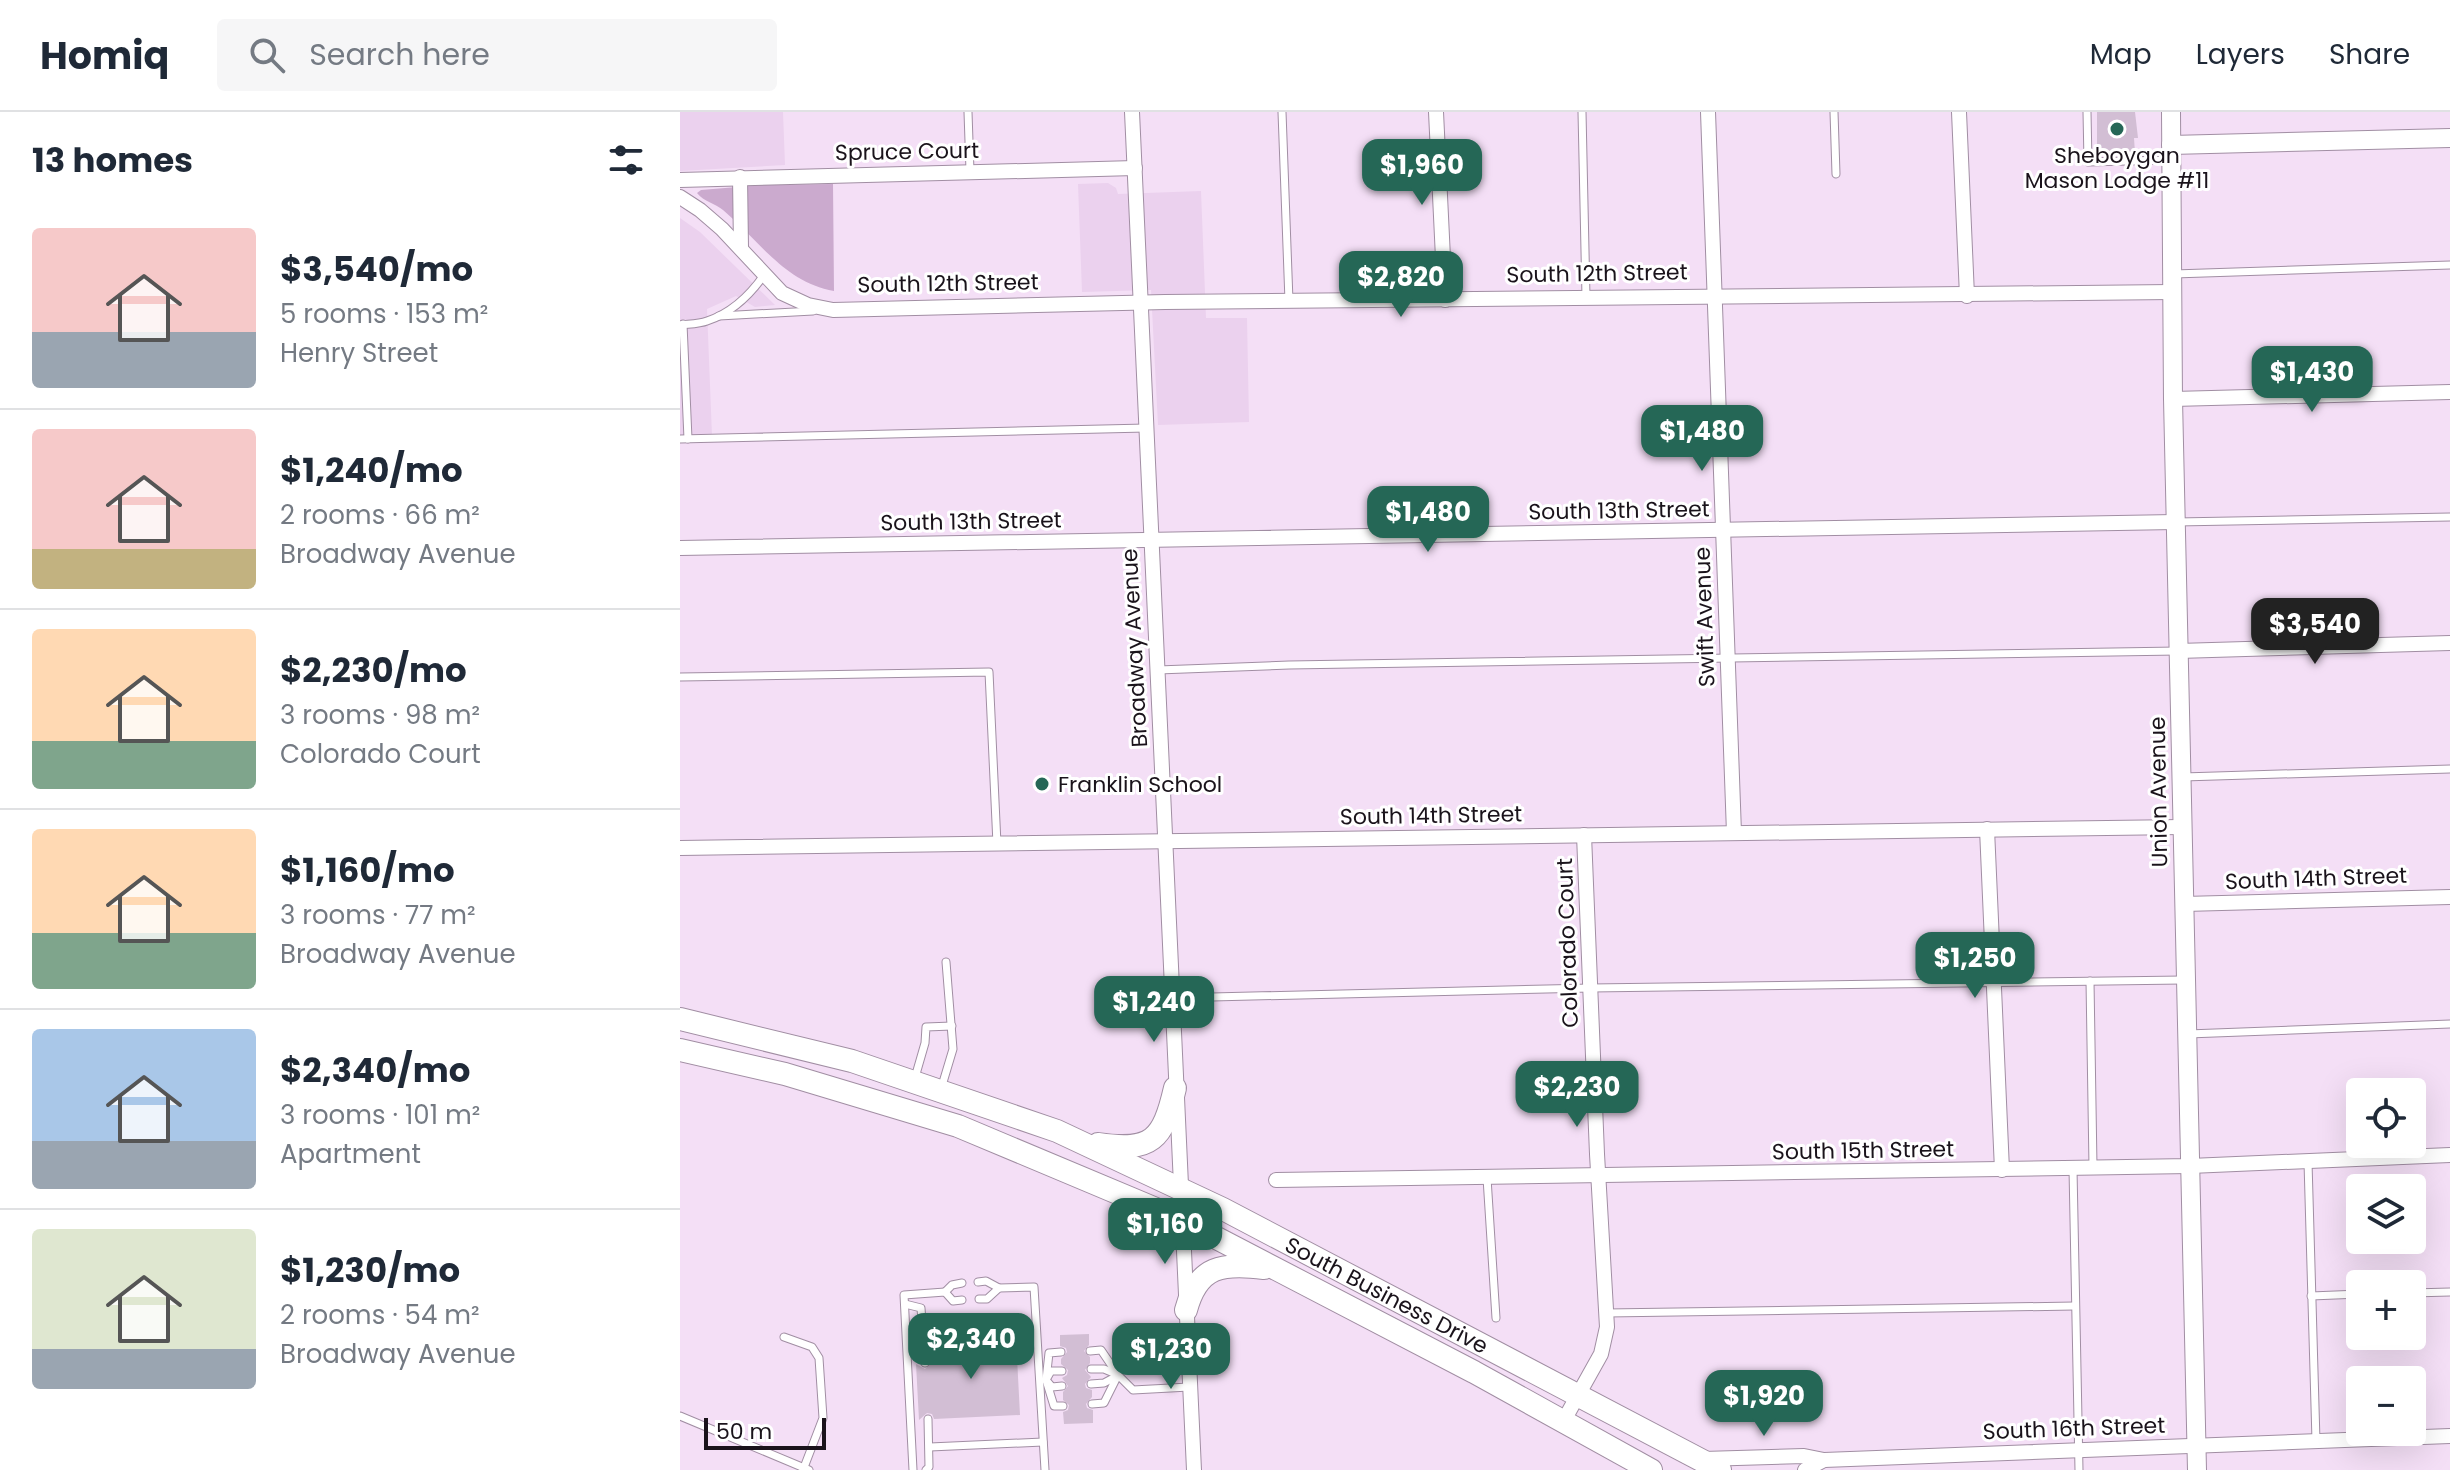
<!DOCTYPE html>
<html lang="en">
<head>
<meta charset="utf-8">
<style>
	:root { --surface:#fff; --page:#f6f6f7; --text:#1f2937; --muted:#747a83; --line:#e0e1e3; --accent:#256756 }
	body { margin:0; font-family:Poppins,sans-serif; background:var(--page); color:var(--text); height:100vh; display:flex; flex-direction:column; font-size:30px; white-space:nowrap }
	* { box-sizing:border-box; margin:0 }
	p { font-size:26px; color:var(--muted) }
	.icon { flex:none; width:44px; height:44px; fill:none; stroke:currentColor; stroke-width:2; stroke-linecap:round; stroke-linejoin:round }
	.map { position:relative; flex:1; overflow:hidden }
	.panel { display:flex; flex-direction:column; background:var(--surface); width:680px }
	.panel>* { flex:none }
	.buttons { position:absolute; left:1666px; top:966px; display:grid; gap:16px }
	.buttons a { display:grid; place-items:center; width:80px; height:80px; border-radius:8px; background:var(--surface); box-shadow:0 8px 32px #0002; font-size:40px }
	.scale { position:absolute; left:24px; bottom:20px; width:122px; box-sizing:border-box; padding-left:8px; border:4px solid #1a131b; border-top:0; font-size:22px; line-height:28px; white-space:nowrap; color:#1a131b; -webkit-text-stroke:6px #fff; paint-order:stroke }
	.price { position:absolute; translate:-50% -68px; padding:0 18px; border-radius:16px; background:var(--accent); color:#fff; font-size:26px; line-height:52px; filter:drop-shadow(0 2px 4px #0008) }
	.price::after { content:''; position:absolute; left:50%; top:48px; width:24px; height:18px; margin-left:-12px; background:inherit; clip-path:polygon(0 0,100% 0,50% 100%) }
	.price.on { background:#222; color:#fff }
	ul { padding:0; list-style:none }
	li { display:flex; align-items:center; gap:24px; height:200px; padding:0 32px }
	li+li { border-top:2px solid var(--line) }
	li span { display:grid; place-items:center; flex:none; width:224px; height:160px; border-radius:8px; color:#555 }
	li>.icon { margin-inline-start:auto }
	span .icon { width:96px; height:96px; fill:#fffc; stroke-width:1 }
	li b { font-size:34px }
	h2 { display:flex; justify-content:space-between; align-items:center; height:96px; padding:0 32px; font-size:34px }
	header { display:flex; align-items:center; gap:48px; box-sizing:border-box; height:112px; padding:0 40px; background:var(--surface); border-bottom:2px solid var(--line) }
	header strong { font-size:38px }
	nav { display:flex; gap:44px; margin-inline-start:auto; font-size:28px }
	.search { width:560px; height:72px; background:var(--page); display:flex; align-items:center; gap:20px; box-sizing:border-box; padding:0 28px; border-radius:8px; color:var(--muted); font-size:30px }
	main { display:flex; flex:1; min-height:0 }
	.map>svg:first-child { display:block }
</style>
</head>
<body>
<header>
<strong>Homiq</strong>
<div class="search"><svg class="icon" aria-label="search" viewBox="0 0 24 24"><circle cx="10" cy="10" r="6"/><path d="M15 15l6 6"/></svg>Search here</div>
<nav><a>Map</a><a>Layers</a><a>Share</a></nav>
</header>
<main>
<section class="panel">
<h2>13 homes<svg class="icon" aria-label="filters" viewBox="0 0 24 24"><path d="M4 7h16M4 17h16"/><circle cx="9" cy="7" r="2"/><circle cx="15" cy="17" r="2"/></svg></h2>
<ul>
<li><span style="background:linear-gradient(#f6c9c9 65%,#9aa5b1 0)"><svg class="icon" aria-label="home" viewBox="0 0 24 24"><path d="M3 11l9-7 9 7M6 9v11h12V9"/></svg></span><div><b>$3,540/mo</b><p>5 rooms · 153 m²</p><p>Henry Street</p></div></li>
<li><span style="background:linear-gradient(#f6c9c9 75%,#c2b280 0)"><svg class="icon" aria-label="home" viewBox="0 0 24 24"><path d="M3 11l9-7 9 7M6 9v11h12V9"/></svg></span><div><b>$1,240/mo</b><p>2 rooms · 66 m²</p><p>Broadway Avenue</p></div></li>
<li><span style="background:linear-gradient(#ffd9b3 70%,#7fa58c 0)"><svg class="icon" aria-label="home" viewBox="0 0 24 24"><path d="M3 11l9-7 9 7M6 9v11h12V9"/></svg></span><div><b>$2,230/mo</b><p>3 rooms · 98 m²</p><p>Colorado Court</p></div></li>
<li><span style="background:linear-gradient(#ffd9b3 65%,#7fa58c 0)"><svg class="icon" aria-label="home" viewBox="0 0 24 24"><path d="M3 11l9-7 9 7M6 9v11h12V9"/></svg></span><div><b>$1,160/mo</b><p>3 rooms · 77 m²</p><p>Broadway Avenue</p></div></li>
<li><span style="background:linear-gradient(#a9c7e8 70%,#9aa5b1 0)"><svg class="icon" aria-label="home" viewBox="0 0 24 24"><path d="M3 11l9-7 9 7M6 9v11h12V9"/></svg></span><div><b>$2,340/mo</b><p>3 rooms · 101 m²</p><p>Apartment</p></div></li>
<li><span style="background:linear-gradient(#dfe7d0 75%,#9aa5b1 0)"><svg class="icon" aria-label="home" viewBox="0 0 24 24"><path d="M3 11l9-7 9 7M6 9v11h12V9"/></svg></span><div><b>$1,230/mo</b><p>2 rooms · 54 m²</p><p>Broadway Avenue</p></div></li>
</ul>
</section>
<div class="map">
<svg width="1770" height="1358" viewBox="0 0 1770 1358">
	<rect width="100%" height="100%" fill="#f4dff6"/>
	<g fill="#ebd1ee">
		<polygon points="0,0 103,0 105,53 0,59"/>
		<polygon points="428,71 436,76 438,82 521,79 526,206 567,206 569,310 478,313 471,178 402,180 398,72"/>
		<polygon points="0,106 20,120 95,193 75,195 56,184 27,197 32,324 0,325 1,331 0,331"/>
	</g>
	<path fill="#cbaace" d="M153 72 154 179C104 170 80 129 43 98 35 91 24 90 17 81L21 78 81 73Z"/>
	<g fill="#d2bed4">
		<polygon points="1417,0 1455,0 1458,26 1454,26 1455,41 1417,41"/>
		<polygon points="409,1222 409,1233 404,1239 410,1245 410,1251 405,1258 411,1265 405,1272 406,1276 412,1278 412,1285 406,1292 407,1296 413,1298 413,1311 384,1312 383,1300 388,1298 389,1293 383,1288 383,1280 388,1274 382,1266 387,1263 388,1258 381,1252 381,1247 387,1240 386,1236 380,1234 380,1223"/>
		<polygon points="336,1226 340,1303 254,1307 252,1302 247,1301 239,1308 236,1252 245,1257 251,1251 265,1250 264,1230"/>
	</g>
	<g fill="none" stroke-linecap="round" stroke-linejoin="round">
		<g stroke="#a18ea3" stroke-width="9">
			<g id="service">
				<polyline points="288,0 290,59"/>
				<polyline points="602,0 609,189"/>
				<polyline points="902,0 906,185"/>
				<polyline points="1154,0 1156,62"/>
				<polyline points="1407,0 1408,50 1488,48"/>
				<polyline points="1494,162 1770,153"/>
				<polyline points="39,204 133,199"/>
				<polyline points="3,212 8,327"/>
				<path d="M1 213C9 212 19 212 27 209 51 201 70 183 84 163"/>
				<polyline points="0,327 466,316"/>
				<polyline points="1496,410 1770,405"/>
				<polyline points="478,558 609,553 1498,539"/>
				<polyline points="0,565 309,560 317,732"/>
				<polyline points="1503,665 1770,657"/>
				<polyline points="1410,869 1413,1054"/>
				<polyline points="492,886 911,876 1503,868"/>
				<polyline points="1508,922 1770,912"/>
				<polyline points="234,969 245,931 246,915 272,914"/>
				<polyline points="261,977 273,937 266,850"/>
				<polyline points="1628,1050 1636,1329"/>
				<polyline points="1393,1057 1399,1358"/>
				<polyline points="807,1066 816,1206"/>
				<polyline points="298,1170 306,1169 319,1176"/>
				<polyline points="265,1180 272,1173 282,1171"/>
				<polyline points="1732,1181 1770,1180"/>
				<polyline points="1631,1184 1680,1182"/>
				<polyline points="299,1187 307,1187 319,1176 354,1175 365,1358"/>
				<polyline points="225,1192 241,1196 245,1251"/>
				<polyline points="927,1201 1394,1194"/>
				<polyline points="104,1225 132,1235 139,1246 143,1306 123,1358"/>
				<polyline points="410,1239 421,1238 438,1263"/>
				<polyline points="411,1257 424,1257 436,1262"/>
				<polyline points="367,1266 371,1259 382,1259"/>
				<polyline points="366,1268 369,1241 381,1240"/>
				<polyline points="411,1272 424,1271 437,1264"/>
				<polyline points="382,1274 372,1275 366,1268 374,1294 383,1294"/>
				<polyline points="412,1292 424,1291 438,1263 453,1278 509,1275"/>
				<polyline points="0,1304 129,1358"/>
				<polyline points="250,1335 363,1330"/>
				<polyline points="233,1358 224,1183 265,1180 273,1189 282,1188"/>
				<polyline points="246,1358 249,1355 248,1307"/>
			</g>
		</g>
		<g stroke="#a18ea3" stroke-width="16">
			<g id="minor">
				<polyline points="452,0 514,1358"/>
				<polyline points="756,0 765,188"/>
				<polyline points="1028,0 1054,721"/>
				<polyline points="1279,0 1287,184"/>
				<polyline points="60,65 61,136"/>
				<polyline points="0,68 455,56"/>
				<polyline points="0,85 20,98 42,117 102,181 128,193 153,198 485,190 1492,180"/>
				<polyline points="1493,287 1770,280"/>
				<polyline points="0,436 1495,410"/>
				<polyline points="1498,539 1770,531"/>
				<polyline points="1307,717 1322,1058"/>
				<polyline points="0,736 1502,715"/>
				<polyline points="1504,792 1770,785"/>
				<polyline points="596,1068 1510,1054 1770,1043"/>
				<polyline points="883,1310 921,1242 927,1215 917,1042 904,723"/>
				<polyline points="1023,1347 1124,1344 1144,1348 1770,1324"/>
				<polyline points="1125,1358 1144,1348"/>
			</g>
		</g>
		<g stroke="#a18ea3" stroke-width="20">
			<g id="tertiary">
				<polyline points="1491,0 1493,287 1517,1358"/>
				<polyline points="1491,33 1770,26"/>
			</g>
		</g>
		<g stroke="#a18ea3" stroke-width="24">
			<g id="primary">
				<path id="s1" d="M0 907 172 949 377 1019 543 1097 1040 1358"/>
				<polyline points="0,938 105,962 278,1014 502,1108 794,1260 971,1358"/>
				<path d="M418 1032C472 1040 483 1028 495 976"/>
				<path d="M506 1198C518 1153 543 1151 584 1156"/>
			</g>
		</g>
		<use href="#service" stroke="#fff" stroke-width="7"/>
		<use href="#minor" stroke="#fff" stroke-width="14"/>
		<use href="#tertiary" stroke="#fff" stroke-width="18"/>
		<use href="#primary" stroke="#fff" stroke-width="22"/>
	</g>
	<g fill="#256756" stroke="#fff" stroke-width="3">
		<circle cx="1437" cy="17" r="8"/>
		<circle cx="362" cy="672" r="8"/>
	</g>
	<g text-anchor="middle" stroke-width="6" stroke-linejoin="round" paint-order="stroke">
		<g font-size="22" fill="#1a131b" stroke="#fff">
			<text transform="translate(227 39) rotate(-1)" y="8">Spruce Court</text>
			<text transform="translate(917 161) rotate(-1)" y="8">South 12th Street</text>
			<text transform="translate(268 171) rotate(-1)" y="8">South 12th Street</text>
			<text transform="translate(939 398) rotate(-1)" y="8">South 13th Street</text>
			<text transform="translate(291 409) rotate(-1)" y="8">South 13th Street</text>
			<text transform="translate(1024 505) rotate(-92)" y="8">Swift Avenue</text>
			<text transform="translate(454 536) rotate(-93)" y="8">Broadway Avenue</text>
			<text transform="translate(1478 680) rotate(-91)" y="8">Union Avenue</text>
			<text transform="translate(751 703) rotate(-1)" y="8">South 14th Street</text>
			<text transform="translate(1636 766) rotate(-2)" y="8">South 14th Street</text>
			<text transform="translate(887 831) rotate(-92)" y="8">Colorado Court</text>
			<text transform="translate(1183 1038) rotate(-1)" y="8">South 15th Street</text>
			<text dy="8" stroke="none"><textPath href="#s1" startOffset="762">South Business Drive</textPath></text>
			<text transform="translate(1394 1316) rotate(-2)" y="8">South 16th Street</text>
		</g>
		<g font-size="22" fill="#1a131b" stroke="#fff">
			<text x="1437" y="51">Sheboygan<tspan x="1437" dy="25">Mason Lodge #11</tspan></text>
			<text x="378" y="680" text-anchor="start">Franklin School</text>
		</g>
	</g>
</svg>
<div class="buttons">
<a><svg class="icon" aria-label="locate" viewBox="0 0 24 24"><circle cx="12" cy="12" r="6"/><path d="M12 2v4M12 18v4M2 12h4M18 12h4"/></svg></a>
<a><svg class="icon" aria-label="layers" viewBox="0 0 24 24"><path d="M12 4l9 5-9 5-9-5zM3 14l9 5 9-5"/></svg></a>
<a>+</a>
<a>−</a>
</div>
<div class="scale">50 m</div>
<b class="price" style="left:742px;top:95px">$1,960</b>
<b class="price" style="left:721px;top:207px">$2,820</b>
<b class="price" style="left:1632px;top:302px">$1,430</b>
<b class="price" style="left:1022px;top:361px">$1,480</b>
<b class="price" style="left:748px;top:442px">$1,480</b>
<b class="price on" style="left:1635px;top:554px">$3,540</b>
<b class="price" style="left:1295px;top:888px">$1,250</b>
<b class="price" style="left:474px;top:932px">$1,240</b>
<b class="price" style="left:897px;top:1017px">$2,230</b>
<b class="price" style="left:485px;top:1154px">$1,160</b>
<b class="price" style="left:291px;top:1269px">$2,340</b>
<b class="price" style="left:491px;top:1279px">$1,230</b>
<b class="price" style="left:1084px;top:1326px">$1,920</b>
</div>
</main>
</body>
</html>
